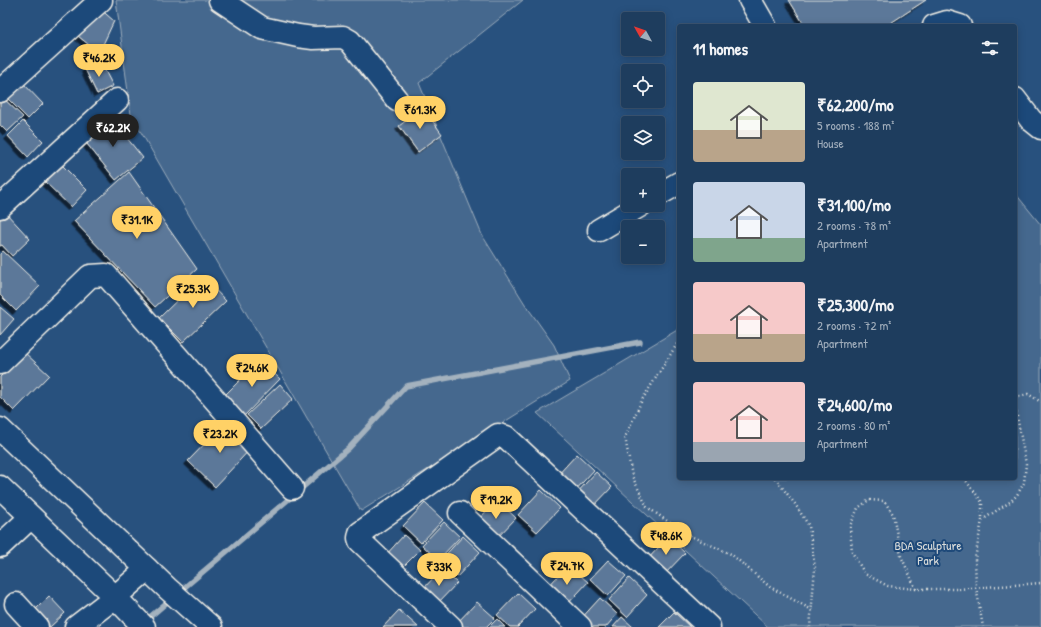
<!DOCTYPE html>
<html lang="en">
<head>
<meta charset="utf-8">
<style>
	:root { --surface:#1e3d5e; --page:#2b4867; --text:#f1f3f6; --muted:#a1aebc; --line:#3c5673; --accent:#ffd166 }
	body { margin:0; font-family:"Patrick Hand",sans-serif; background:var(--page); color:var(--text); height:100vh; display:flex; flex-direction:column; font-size:15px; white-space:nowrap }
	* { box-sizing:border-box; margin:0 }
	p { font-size:13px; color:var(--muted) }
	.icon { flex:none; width:22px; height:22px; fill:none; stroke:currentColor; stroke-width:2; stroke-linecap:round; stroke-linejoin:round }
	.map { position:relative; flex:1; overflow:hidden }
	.sheet { position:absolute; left:677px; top:24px; width:340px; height:456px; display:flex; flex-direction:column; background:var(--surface); border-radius:4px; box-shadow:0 2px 10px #0003,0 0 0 1px var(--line) }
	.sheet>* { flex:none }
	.needle { width:26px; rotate:310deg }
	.fabs { position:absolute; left:621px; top:12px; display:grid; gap:8px }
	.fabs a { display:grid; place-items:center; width:44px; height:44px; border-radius:4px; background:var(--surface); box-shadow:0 2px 10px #0003,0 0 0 1px var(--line); font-size:20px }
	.price { position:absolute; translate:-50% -34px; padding:0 9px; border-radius:14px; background:var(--accent); color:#111; font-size:13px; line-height:26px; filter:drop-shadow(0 1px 2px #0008) }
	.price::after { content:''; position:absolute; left:50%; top:24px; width:12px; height:9px; margin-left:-6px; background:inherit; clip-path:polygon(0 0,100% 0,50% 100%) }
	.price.selected { background:#222; color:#fff }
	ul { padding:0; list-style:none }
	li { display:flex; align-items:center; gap:12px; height:100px; padding:0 16px }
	li span { display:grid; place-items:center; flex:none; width:112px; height:80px; border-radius:4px; color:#555 }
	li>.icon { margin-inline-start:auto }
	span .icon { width:48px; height:48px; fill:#fffc; stroke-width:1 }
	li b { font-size:17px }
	h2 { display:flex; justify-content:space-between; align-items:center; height:48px; padding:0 16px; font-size:17px }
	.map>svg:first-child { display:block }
</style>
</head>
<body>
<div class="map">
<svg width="1041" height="627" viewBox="0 0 1041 627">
	<defs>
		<filter id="shadow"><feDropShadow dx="-3.5" dy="3.5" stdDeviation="0" flood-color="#0009"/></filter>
	</defs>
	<rect width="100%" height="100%" fill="#28517e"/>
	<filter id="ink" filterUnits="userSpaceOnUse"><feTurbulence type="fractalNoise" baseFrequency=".025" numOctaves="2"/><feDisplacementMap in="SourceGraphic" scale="8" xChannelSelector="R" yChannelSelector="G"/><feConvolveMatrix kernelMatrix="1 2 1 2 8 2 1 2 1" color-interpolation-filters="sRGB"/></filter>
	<g filter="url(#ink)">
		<g fill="#45688e" stroke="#9cacbb">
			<polygon points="116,0 523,0 419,83 482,235 525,304 554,345 570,381 361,511 131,115"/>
			<polygon points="1015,193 1041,225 1041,627 768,627 537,413 679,329 679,478 1015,478"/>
		</g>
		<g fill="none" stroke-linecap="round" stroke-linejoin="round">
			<g stroke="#a4b2be" stroke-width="5.5">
				<polyline points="179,592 349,448 406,386 640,342"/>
				<polyline points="144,622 172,598"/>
			</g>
		</g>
		<g fill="#5b7899" stroke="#f4f1e8" filter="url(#shadow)">
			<polygon points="789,0 926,0 886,26 805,26"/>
			<polygon points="98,7 114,21 99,53 73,32"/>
			<polygon points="100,61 113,86 97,94 85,69"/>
			<polygon points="22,82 43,104 28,119 6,97"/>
			<polygon points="0,95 23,117 7,132 0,125"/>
			<polygon points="423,108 442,134 418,152 399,126"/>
			<polygon points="110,117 143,158 116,180 83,139"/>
			<polygon points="23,121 43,141 28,157 8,136"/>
			<polygon points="61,164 87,190 71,207 44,181"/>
			<polygon points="129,172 197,269 155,307 74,221"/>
			<polygon points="6,213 30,239 12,256 2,245 0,246 0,218"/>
			<polygon points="3,251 40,286 16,311 0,295 0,254"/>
			<polygon points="202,276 226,301 183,342 159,318"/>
			<polygon points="0,307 14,319 0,335"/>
			<polygon points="24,352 49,375 14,411 0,397 0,377"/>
			<polygon points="260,360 280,379 244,416 224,396"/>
			<polygon points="280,384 293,399 261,429 247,415"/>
			<polygon points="226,422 252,447 215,487 188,461"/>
			<polygon points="577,454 594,470 573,493 556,477"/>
			<polygon points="596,472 612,487 591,509 575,495"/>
			<polygon points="541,490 560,508 537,532 518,515"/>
			<polygon points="497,500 516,518 495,540 476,522"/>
			<polygon points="425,503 443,520 421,543 403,526"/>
			<polygon points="444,522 460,537 438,560 422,545"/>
			<polygon points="404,535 420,550 400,570 385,556"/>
			<polygon points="463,536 480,552 457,577 440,561"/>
			<polygon points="668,537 685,553 663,576 647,560"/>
			<polygon points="608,560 626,576 608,596 590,579"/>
			<polygon points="568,565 588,582 565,607 546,589"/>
			<polygon points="442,569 457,583 436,605 421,591"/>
			<polygon points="629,578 647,595 627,617 609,600"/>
			<polygon points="518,593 535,609 518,627 510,627 497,615"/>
			<polygon points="49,596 65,613 50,627 41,627 30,615"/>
			<polygon points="600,598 617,614 606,627 583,627 578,622"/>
			<polygon points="477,602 495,618 486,627 460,627 456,624"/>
			<polygon points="399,610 418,627 383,627"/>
			<polygon points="674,612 690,627 659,627"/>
			<polygon points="622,617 633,627 613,627"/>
			<polygon points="497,619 505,627 489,627"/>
		</g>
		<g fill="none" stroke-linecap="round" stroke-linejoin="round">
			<g stroke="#f4f1e8" stroke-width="25">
				<g id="minor">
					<polyline points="220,0 262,28 298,36 313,38 343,37 350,41 397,100"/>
					<polyline points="750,0 765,26"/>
					<polyline points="934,26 947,22 960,26"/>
					<polyline points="0,91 101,0"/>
					<polyline points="1015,99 1031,120 1041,128"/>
					<polyline points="658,195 679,183"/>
					<polyline points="0,207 117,100"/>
					<polyline points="599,230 641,205"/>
					<polyline points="0,363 90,276 106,275 292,488"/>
					<polyline points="460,513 580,627"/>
					<polyline points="0,546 31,517"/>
					<polyline points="16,604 37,627"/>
					<polyline points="76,627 115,597 147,569"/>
					<polyline points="451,627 360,541 359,538 360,533 498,435 506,437 709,627"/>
				</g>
			</g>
			<g stroke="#f4f1e8" stroke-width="25">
				<g id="major">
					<polyline points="0,429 167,588 211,627"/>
					<polyline points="0,487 115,597 144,627"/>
				</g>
			</g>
			<g stroke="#f4f1e8" stroke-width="2.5" stroke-dasharray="1 3" stroke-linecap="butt">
				<polyline points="677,344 642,400 625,437 632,476 647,507 686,534 731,554 770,587 812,610"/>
				<polyline points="1015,402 1017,397 1028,394 1041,402"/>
				<polyline points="775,478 795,504 809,526 815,568 810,627"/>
				<polyline points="964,478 982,502 982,520 975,559 976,587 983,627"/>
				<polyline points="982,520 1010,502 1017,495 1024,483 1026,464 1015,405"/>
				<polyline points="916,589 901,556 893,514 884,501 869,500 858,508 850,526 852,552 865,574 888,586 916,589 958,589 1041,583"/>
			</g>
			<use href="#minor" stroke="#1f4a7a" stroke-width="22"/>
			<use href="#major" stroke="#1f4a7a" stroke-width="22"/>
		</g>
	</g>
	<g text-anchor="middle" stroke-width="4" stroke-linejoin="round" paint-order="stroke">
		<g font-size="13" fill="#dadcda" stroke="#1f4a7a">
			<text x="928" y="550">BDA Sculpture<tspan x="928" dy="15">Park</tspan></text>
		</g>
	</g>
</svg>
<div class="fabs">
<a><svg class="needle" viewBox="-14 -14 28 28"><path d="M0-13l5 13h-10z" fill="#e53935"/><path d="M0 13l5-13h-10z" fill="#a1aebc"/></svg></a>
<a><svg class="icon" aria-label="locate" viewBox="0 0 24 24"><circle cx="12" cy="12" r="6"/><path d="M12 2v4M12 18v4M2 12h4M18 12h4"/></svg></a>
<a><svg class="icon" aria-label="layers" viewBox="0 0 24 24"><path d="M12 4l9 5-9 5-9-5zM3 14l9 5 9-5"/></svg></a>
<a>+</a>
<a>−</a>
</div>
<b class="price" style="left:99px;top:78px">₹46.2K</b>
<b class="price" style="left:420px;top:130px">₹61.3K</b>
<b class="price selected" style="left:113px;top:148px">₹62.2K</b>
<b class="price" style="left:137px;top:240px">₹31.1K</b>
<b class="price" style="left:193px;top:309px">₹25.3K</b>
<b class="price" style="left:252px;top:388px">₹24.6K</b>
<b class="price" style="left:220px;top:454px">₹23.2K</b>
<b class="price" style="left:496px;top:520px">₹19.2K</b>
<b class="price" style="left:666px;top:556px">₹48.6K</b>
<b class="price" style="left:567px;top:586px">₹24.7K</b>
<b class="price" style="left:439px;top:587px">₹33K</b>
<section class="sheet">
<h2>11 homes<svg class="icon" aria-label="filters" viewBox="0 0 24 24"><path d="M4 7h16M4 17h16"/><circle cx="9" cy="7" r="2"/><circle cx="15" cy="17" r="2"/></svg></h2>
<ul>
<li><span style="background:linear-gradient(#dfe7d0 60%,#b9a48a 0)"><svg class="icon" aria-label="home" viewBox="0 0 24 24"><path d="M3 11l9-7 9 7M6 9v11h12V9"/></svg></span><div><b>₹62,200/mo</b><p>5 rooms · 188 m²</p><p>House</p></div></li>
<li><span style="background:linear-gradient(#c9d6e8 70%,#7fa58c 0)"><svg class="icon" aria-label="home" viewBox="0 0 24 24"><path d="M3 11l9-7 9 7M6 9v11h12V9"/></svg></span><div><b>₹31,100/mo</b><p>2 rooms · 78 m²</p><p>Apartment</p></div></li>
<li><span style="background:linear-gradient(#f6c9c9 65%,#b9a48a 0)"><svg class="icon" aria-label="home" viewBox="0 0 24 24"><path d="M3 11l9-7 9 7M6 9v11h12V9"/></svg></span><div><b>₹25,300/mo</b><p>2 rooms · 72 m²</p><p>Apartment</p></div></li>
<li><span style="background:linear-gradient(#f6c9c9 75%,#9aa5b1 0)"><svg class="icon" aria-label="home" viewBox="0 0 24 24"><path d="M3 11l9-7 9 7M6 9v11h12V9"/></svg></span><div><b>₹24,600/mo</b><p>2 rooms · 80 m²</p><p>Apartment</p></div></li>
</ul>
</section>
</div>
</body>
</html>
